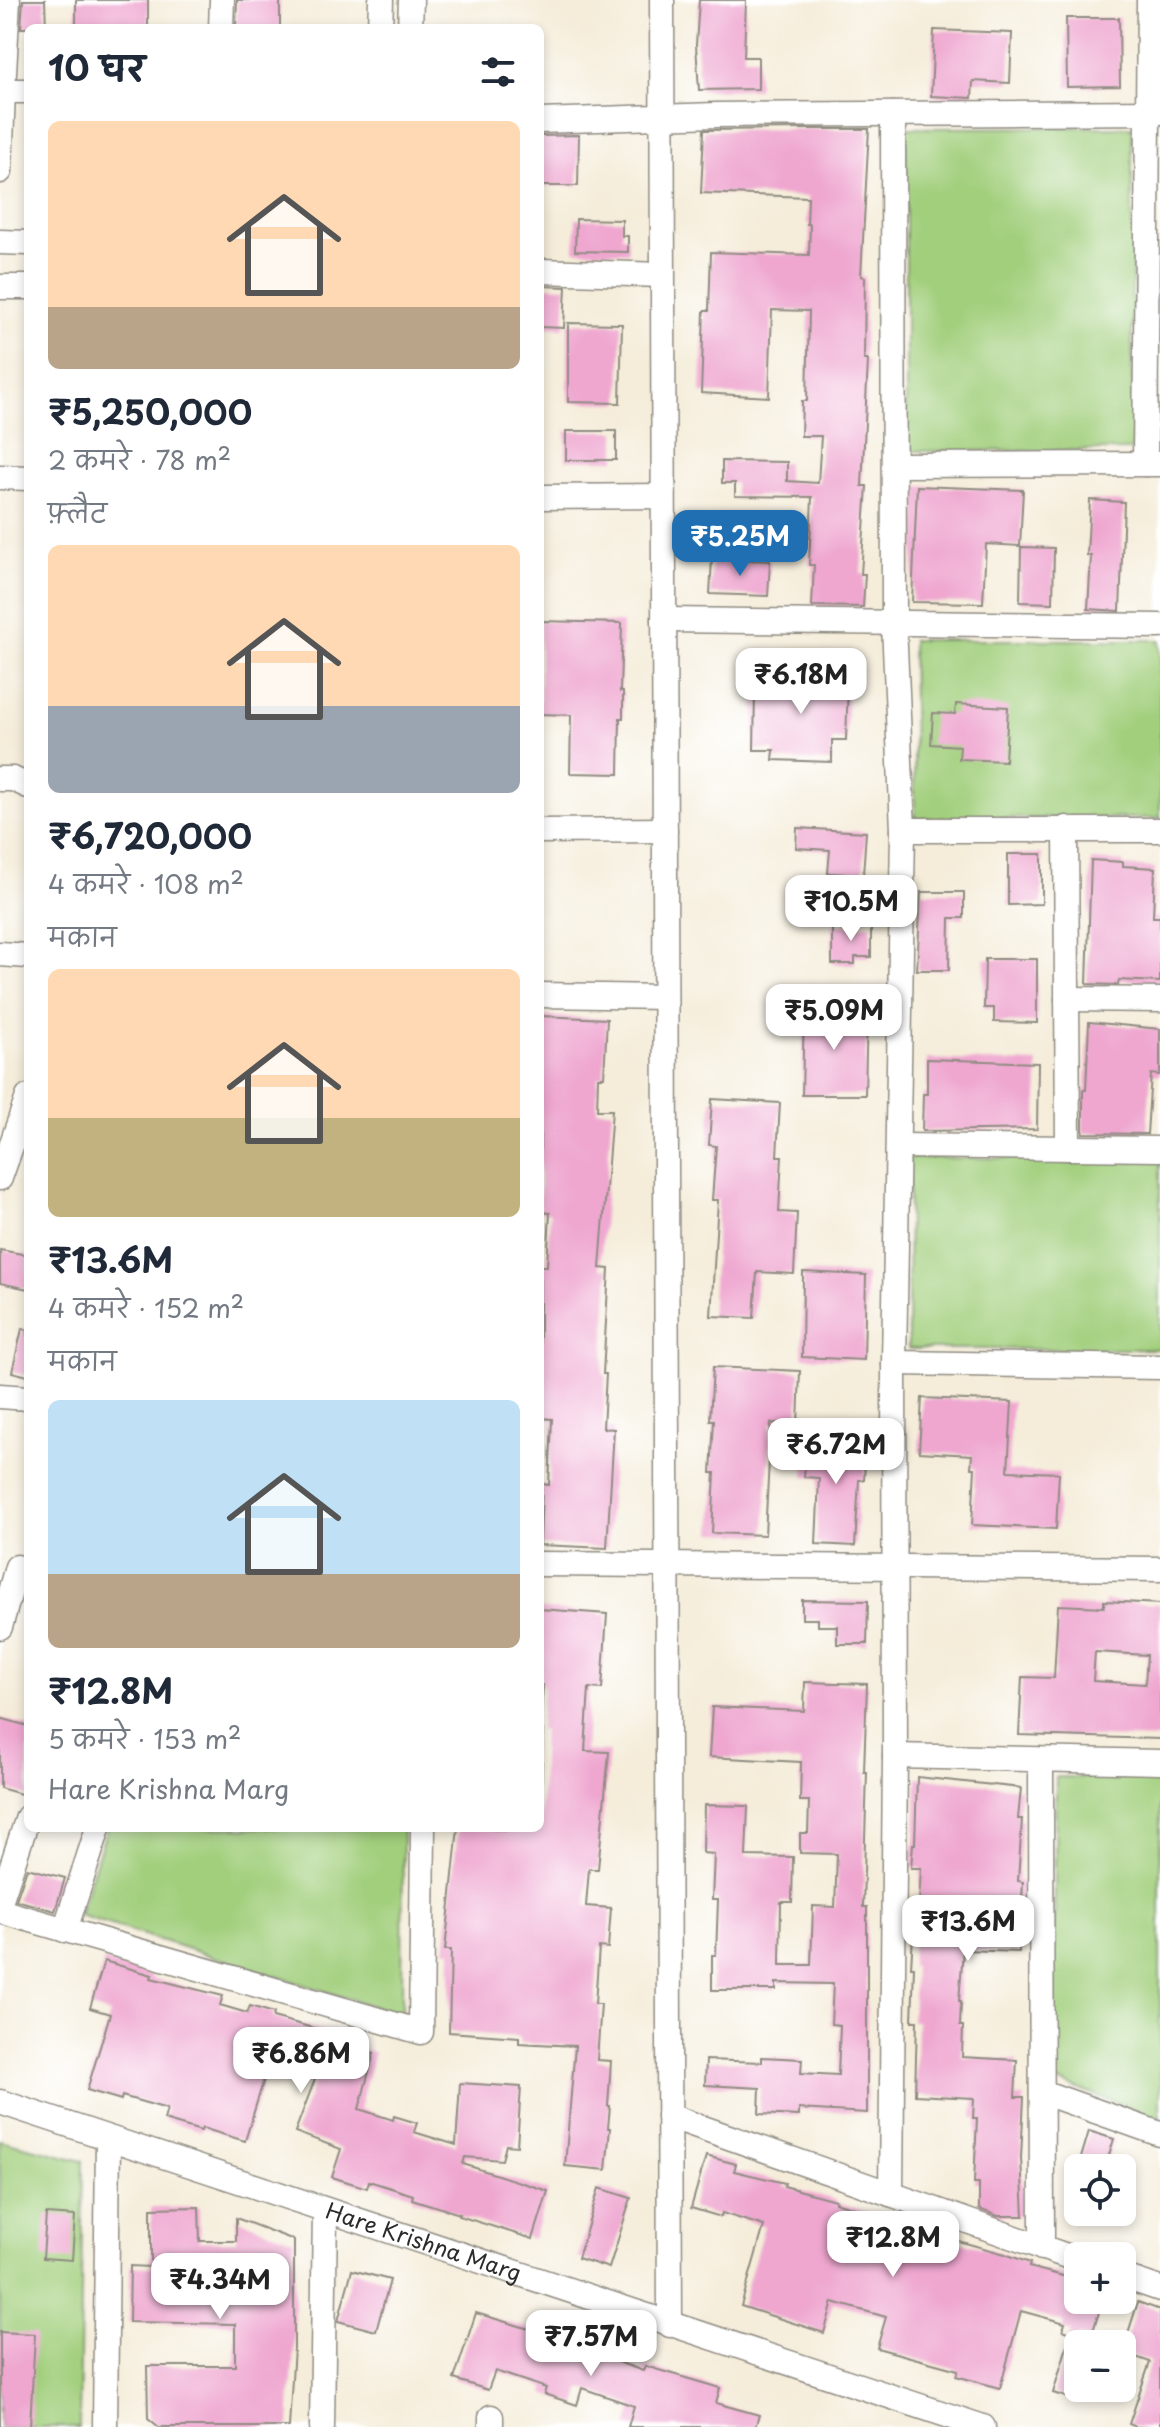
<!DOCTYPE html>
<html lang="hi">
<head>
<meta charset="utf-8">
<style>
	:root { --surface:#fff; --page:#f2f2f3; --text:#1f2937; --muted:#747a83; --accent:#1f6fb2 }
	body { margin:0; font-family:"Playpen Sans","Playpen Sans Deva",sans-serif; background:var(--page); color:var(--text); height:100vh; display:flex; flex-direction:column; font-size:30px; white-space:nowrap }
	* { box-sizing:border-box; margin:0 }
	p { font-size:26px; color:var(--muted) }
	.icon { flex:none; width:44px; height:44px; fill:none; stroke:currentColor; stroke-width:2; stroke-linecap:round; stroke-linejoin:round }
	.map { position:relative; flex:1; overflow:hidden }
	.details { position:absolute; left:24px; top:24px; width:520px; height:1808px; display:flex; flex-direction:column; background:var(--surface); border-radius:12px; box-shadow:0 4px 12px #0003 }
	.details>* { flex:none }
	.tools { position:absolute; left:1064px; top:2154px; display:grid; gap:16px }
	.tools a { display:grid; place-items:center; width:72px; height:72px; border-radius:12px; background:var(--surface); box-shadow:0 4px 12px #0003; font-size:40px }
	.price { position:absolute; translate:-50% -68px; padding:0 18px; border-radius:16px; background:#fff; color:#222; font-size:26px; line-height:52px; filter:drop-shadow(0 2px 4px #0008) }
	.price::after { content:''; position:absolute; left:50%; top:48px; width:24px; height:18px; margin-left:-12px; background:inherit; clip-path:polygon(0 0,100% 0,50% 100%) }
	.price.current { background:var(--accent); color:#fff }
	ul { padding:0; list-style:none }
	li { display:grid; align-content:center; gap:16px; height:424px; padding:0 24px }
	li span { display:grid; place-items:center; height:248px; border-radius:12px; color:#555 }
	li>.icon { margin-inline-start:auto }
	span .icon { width:144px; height:144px; fill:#fffc; stroke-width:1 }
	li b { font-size:34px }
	h2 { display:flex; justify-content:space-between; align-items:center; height:96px; padding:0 24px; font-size:34px }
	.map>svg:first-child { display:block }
</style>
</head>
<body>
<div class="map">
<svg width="1160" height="2427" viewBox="0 0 1160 2427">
	<rect width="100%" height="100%" fill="#fff"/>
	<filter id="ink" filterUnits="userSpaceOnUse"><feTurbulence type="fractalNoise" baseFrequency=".0125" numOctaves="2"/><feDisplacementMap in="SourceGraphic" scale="16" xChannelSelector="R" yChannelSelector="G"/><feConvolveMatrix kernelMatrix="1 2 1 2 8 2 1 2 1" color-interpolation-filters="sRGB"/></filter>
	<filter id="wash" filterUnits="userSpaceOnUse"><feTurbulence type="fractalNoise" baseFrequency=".006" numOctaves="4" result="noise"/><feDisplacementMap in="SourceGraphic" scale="32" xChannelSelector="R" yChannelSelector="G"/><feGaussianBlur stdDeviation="1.8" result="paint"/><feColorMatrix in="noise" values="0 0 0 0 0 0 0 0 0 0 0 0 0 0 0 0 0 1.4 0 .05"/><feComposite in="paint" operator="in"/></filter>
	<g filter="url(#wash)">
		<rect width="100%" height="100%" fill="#f5edda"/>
		<g fill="#a1cf7c" stroke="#667d54" stroke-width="2">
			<polygon points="1132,127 1132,450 906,451 906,128"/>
			<polygon points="912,640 1160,640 1160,818 915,818"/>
			<polygon points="909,1158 1160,1159 1160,1349 908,1349"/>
			<polygon points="1056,1777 1160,1778 1160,2118 1053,2080"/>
			<polygon points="107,1828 403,1828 402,2015 79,1915"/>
			<polygon points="0,2140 83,2161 79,2427 0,2427"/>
		</g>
		<g id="blocks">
			<g fill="#efa7d0" fill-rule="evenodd">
				<polygon points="23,0 45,0 46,28 21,28"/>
				<rect x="76" y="0" width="72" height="28"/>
				<polygon points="237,0 280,0 280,28 236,28"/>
				<polygon points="699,0 746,0 744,57 758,57 758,89 699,90 696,45"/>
				<polygon points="1066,18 1119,18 1120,86 1067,87"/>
				<polygon points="934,30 1012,33 1010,83 973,81 972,98 931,96"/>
				<polygon points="809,129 869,129 861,276 865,277 864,360 868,360 862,486 867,486 861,574 865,574 863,607 812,606 814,565 809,565 812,497 735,496 735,483 722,483 722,461 787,462 787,481 818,483 821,436 801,436 802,401 807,401 809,311 772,310 769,397 701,393 704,311 709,311 711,252 809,255 810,224 807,224 808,197 701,193 704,130"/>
				<polygon points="579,135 578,186 540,186 540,136"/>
				<polygon points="576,219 622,220 622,236 628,236 628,252 575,251"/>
				<polygon points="540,286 566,287 564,328 540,327"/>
				<polygon points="568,323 622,324 620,403 568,402"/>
				<rect x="566" y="431" width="50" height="29"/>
				<polygon points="917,486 1023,490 1020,546 986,544 983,603 912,602"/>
				<polygon points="1090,500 1124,502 1120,611 1088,609 1091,556 1087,556"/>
				<polygon points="1021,547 1054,548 1053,603 1020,602"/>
				<polygon points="712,559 770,561 768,596 710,594"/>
				<polygon points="540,621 622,623 620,692 623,692 623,718 620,718 619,774 570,773 571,715 540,714"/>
				<polygon points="772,669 827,670 827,684 848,684 846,740 832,740 832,762 773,760 774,750 754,750 755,691 771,691"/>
				<polygon points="956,704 1008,707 1005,761 959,759 960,746 931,744 933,713 955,714"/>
				<polygon points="797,828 866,832 863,875 828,873 830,850 796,848"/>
				<polygon points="1008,854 1042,854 1042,904 1008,905"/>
				<polygon points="1091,860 1123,862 1123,866 1155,868 1153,917 1160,917 1160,982 1119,980 1118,985 1087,984"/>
				<polygon points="921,892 964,892 964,918 950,918 949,970 917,970"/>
				<polygon points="832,925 871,925 871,957 855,957 855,964 832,964"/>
				<polygon points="985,959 1037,959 1037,1023 994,1022 994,1008 984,1008"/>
				<polygon points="804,1009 867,1010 865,1095 802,1095"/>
				<polygon points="540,1016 607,1019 604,1077 598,1077 597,1110 612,1110 600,1268 609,1269 603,1374 606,1374 603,1428 614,1429 607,1548 540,1545 542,1484 549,1485 552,1419 540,1418 540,1266 547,1266 550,1213 540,1212"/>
				<polygon points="1089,1022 1160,1029 1160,1075 1151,1074 1147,1134 1083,1133 1083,1090 1086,1090"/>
				<polygon points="927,1059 1038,1063 1037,1129 922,1131 923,1094 927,1094"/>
				<polygon points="712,1099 780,1103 777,1156 782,1156 779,1212 797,1213 794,1274 757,1272 754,1318 711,1316 718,1200 712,1200 716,1146 709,1145"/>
				<polygon points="0,1250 28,1255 28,1289 0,1283"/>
				<polygon points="803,1272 866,1275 864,1360 802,1357"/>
				<polygon points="22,1329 28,1330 28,1376 12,1372"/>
				<polygon points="713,1367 800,1371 798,1424 771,1423 765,1535 712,1533 715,1473 711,1473 714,1420 710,1420"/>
				<polygon points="922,1398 1012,1402 1008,1471 1059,1473 1056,1529 972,1525 975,1468 971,1468 972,1455 919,1452"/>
				<polygon points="807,1436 866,1439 864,1480 859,1480 855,1546 816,1544 819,1478 804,1477"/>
				<polygon points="802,1600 868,1601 867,1644 837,1644 837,1626 818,1626 818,1619 802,1619"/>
				<path d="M1104 1601 1160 1604V1739L1019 1735 1022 1677 1054 1678 1058 1605 1104 1607ZM1095 1652 1147 1655 1145 1684 1093 1681Z"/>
				<polygon points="540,1609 607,1614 602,1689 589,1688 585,1751 609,1752 598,1869 589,1869 586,1906 611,1908 608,1948 599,1947 595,2004 601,2004 597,2060 611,2061 608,2106 610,2106 608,2128 610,2128 606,2170 565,2166 575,2046 519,2043 519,2037 449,2032 451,1950 445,1950 458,1828 533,1831 534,1828 540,1828 543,1730 540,1730 543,1685 540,1685"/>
				<polygon points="805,1682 867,1684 864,1772 867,1772 863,1907 867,1907 867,2113 799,2109 799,2116 759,2114 760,2088 705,2085 706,2060 762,2062 762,2057 802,2059 801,2073 838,2075 840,2025 831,2024 833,1984 776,1983 776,1990 712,1990 712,1955 716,1955 718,1900 712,1900 714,1854 703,1853 704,1805 748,1806 746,1856 793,1857 792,1902 781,1902 780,1965 811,1965 813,1906 835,1907 837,1854 800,1853 800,1833 808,1833 809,1801 800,1801 801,1762 709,1757 712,1707 804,1711"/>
				<polygon points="0,1718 28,1726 28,1796 0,1788"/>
				<polygon points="917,1777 1021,1788 1018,1819 1022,1819 1018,1881 1023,1882 1019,1952 963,1950 959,2001 961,2001 960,2026 963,2026 962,2057 1017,2060 1015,2097 1024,2097 1021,2158 1024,2216 998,2216 979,2209 979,2183 974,2183 977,2118 973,2118 974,2098 915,2095 917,2021 912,2021 914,1967 911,1967 914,1920 918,1921 921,1868 911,1868 913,1844 915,1844"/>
				<polygon points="27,1868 65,1878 55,1911 16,1900"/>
				<polygon points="104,1961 152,1975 151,1978 223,1996 220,2005 247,2013 250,2006 274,2013 273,2017 324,2031 322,2037 374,2053 359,2109 393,2120 394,2116 417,2123 414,2132 456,2145 460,2083 521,2087 517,2146 506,2145 502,2160 465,2157 463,2164 548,2191 533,2239 459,2216 460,2214 412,2199 413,2195 369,2181 367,2188 332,2177 341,2149 295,2132 315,2079 268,2066 245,2141 202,2128 201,2131 164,2120 167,2109 122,2096 121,2100 87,2090 110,2014 90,2008"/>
				<polygon points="1089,2131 1114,2139 1105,2168 1078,2168"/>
				<polygon points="706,2156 736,2164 734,2171 785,2183 784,2186 835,2200 835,2202 871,2213 871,2217 1005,2254 1030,2263 1029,2267 1078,2280 1078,2300 1103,2300 1090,2340 1078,2335 1078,2401 1053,2393 1071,2333 1063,2330 1065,2323 1021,2311 1000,2388 956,2376 958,2370 877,2348 886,2317 833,2302 824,2333 741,2306 764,2226 722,2213 721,2217 691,2208"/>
				<polygon points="599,2188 631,2198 609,2268 578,2258"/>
				<polygon points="199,2207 200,2241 236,2241 236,2218 294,2240 294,2347 289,2427 159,2427 148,2418 147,2366 235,2366 235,2324 129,2322 130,2266 151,2267 151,2208"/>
				<polygon points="46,2214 75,2216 72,2260 43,2258"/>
				<polygon points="352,2270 390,2280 376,2331 338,2321"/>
				<polygon points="1138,2302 1160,2310 1160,2427 1136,2427 1129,2424 1150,2362 1122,2352"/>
				<polygon points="476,2313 556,2337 555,2340 643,2371 645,2366 720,2388 716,2403 759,2415 755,2427 628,2427 634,2406 582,2388 577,2405 544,2394 546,2388 495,2371 488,2390 454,2379"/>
				<polygon points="0,2332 35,2334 30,2427 0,2427"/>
			</g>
		</g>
	</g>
	<g filter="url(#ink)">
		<use href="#blocks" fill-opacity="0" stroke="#908c82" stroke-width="2"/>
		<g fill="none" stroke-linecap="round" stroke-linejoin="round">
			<g stroke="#908c82" stroke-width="27">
				<g id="minor">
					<polyline points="8,0 3,91 28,91"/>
					<polyline points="662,0 670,2325"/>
					<polyline points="221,28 222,0"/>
					<polyline points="380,28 381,0"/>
					<polyline points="410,28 411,0"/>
					<polyline points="540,121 716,115 1160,112"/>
					<polyline points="0,171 3,91"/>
					<polyline points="0,242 28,243"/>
					<polyline points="540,271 662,275"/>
					<polyline points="0,287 28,287"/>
					<polyline points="1145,464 1149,0"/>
					<polyline points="894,465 1160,464"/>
					<polyline points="0,477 28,478"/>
					<polyline points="540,497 663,496"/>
					<polyline points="664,620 1160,626"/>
					<polyline points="0,779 13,779 28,786"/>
					<polyline points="1066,828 1068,1148"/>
					<polyline points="903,830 1160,830"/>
					<polyline points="540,831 665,830"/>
					<polyline points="0,954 28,956"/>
					<polyline points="540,995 665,997"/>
					<polyline points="1067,999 1160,1000"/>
					<polyline points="900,1146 1160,1149"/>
					<polyline points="0,1178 28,1097"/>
					<polyline points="894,1363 1160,1367"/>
					<polyline points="0,1396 28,1398"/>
					<polyline points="540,1564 1160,1569"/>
					<polyline points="0,1627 17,1567"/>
					<polyline points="895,1756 1160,1762"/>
					<polyline points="1041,1760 1042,2248"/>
					<polyline points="0,1902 28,1817"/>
					<polyline points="0,1911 421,2032 423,1828"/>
					<polyline points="65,1930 98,1828"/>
					<polyline points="1042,2092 1160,2134"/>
					<path id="s1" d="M0 2102 983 2427"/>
					<polyline points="669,2116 1078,2260"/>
					<polyline points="891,2194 895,1756 894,1363 903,830 894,624 893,114"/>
					<polyline points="1122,2276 1160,2289"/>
					<polyline points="491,2417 491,2427"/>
					<polyline points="105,2427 108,2138"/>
					<polyline points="322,2427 325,2210"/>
				</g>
			</g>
			<use href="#minor" stroke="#fff" stroke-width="24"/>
		</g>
	</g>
	<g text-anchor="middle" stroke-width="7" stroke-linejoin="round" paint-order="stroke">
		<g font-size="22" fill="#2b2b2b" stroke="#fff">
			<text dy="8" stroke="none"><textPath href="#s1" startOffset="446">Hare Krishna Marg</textPath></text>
		</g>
	</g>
</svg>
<div class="tools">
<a><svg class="icon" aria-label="locate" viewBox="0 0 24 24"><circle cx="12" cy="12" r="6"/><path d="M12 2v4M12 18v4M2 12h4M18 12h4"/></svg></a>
<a>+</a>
<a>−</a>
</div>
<b class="price current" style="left:740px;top:578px">₹5.25M</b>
<b class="price" style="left:801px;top:716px">₹6.18M</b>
<b class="price" style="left:851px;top:943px">₹10.5M</b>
<b class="price" style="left:834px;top:1052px">₹5.09M</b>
<b class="price" style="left:836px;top:1486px">₹6.72M</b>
<b class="price" style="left:968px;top:1963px">₹13.6M</b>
<b class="price" style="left:301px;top:2095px">₹6.86M</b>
<b class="price" style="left:893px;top:2279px">₹12.8M</b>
<b class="price" style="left:220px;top:2321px">₹4.34M</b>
<b class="price" style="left:591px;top:2378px">₹7.57M</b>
<section class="details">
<h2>10 घर<svg class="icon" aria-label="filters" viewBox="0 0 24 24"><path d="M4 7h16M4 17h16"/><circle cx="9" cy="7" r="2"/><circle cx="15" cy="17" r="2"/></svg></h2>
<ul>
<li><span style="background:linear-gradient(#ffd9b3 75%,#b9a48a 0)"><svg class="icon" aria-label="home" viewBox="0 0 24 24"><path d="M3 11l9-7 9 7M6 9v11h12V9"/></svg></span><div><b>₹5,250,000</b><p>2 कमरे · 78 m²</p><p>फ़्लैट</p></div></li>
<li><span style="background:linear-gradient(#ffd9b3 65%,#9aa5b1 0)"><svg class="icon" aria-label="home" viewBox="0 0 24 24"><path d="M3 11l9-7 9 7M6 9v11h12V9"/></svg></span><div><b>₹6,720,000</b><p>4 कमरे · 108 m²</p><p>मकान</p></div></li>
<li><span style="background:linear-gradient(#ffd9b3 60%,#c2b280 0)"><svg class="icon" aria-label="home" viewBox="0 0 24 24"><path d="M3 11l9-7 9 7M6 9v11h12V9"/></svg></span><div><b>₹13.6M</b><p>4 कमरे · 152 m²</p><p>मकान</p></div></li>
<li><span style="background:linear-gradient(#bfe0f5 70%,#b9a48a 0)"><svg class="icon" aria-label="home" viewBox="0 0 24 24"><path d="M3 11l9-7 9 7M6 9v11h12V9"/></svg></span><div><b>₹12.8M</b><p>5 कमरे · 153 m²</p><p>Hare Krishna Marg</p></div></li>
</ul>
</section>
</div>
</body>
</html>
